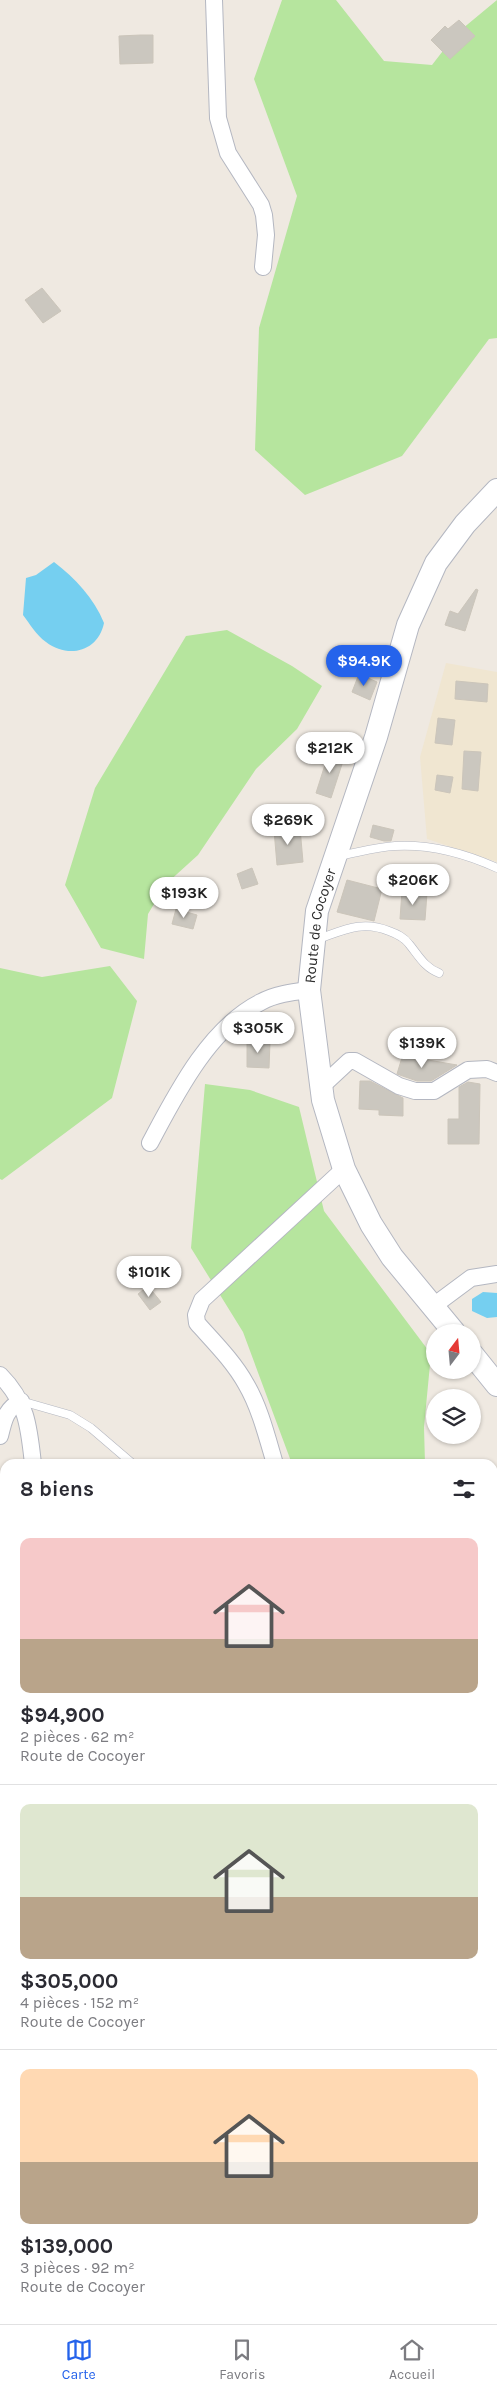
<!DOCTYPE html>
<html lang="fr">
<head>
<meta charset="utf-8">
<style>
	:root { --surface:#fff; --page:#f7f7f7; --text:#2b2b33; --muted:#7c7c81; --line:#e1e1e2; --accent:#2563eb }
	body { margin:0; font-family:Karla,sans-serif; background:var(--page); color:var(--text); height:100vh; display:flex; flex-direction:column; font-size:19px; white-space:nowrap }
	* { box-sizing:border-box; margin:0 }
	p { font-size:16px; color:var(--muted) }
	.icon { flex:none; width:28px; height:28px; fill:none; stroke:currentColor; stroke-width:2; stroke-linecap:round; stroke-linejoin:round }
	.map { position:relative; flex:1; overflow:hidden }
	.panel { position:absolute; left:0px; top:1459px; width:498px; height:866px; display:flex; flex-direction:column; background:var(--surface); border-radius:15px 15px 0 0; box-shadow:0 1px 4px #0004 }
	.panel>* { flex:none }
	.needle { width:32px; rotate:16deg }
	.tools { position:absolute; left:426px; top:1324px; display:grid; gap:10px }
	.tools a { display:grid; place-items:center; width:55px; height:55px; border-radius:50%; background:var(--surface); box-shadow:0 1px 4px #0004; font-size:25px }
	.price { position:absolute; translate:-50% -42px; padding:0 11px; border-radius:18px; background:#fff; color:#222; font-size:16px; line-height:32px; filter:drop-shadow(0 1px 2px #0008) }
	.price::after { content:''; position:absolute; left:50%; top:30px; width:15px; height:11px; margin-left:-8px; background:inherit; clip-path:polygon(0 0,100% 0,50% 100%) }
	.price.on { background:var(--accent); color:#fff }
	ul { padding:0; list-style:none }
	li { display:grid; align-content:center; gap:10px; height:265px; padding:0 20px }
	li+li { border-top:1px solid var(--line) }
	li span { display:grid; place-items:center; height:155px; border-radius:10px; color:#555 }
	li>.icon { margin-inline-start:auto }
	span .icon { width:90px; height:90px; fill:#fffc; stroke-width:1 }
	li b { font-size:21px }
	h2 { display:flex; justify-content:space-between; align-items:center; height:60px; padding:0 20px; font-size:21px }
	.dock { display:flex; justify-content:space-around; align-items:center; height:70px; border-top:1px solid var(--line); background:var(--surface); font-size:14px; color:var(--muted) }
	.dock a { display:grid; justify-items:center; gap:2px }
	.dock .on { color:var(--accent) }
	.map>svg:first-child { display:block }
</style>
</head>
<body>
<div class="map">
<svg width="497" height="2324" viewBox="0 0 497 2324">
	<rect width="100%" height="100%" fill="#efe9e1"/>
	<polygon fill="#f0e6d1" points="446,663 497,672 497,862 427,839 420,757"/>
	<g fill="#b6e59e">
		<polygon points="282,0 336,0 384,61 432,65 456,34 497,0 497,338 489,339 402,456 305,495 255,450 259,328 297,196 254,79"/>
		<polygon points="227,630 292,666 322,686 297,729 256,769 198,855 166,884 148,914 144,959 101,948 65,885 95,788 186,636"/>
		<polygon points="110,966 137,1001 112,1098 2,1180 0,1179 0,968 42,977"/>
		<polygon points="205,1084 250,1090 299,1107 324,1211 431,1354 424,1427 425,1464 292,1464 243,1332 191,1248"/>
		<polygon points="492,1624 497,1633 497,2097 493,2097 492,1729 497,1693 493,1687"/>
		<rect x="175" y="2320" width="308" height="4"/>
	</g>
	<g fill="#75cff0">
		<path d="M54 562C75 578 94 598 104 623 98 652 68 659 46 642 36 635 30 624 23 615L26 578 36 575Z"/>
		<polygon points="483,1292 497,1293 497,1317 487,1318 472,1311 472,1299"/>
	</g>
	<g fill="#cbc7bf" stroke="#cbc5ba">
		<polygon points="459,20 475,36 450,59 431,40 445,26 448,29"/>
		<polygon points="141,35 153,35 153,63 120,64 119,36"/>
		<polygon points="42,288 61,311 43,323 25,300"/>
		<polygon points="476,589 478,590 465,631 445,625 450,611 458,614"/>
		<polygon points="359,674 377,682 370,700 352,692"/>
		<polygon points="456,681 488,684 487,702 455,699"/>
		<polygon points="438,718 455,720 452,745 435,743"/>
		<polygon points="330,749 345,755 331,798 316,793"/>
		<polygon points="464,751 481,752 478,791 462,789"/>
		<polygon points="437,775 453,777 450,793 435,790"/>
		<polygon points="373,825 394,830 391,841 384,841 370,837"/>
		<polygon points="300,828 303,862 277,865 274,830"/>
		<polygon points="252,868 258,884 242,889 237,874"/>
		<polygon points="347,880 382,889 374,921 337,912"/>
		<polygon points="402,891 427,893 425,920 400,919"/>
		<polygon points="176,909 197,915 193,929 172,924"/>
		<polygon points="247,1041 270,1042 269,1068 247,1067"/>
		<polygon points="403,1054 428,1060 457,1065 431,1081 417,1081 397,1074"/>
		<polygon points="360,1081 370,1081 403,1098 403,1116 379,1115 379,1110 359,1109"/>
		<polygon points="468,1082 480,1084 479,1144 448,1144 448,1119 459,1119 459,1087"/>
		<polygon points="148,1286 161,1302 150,1310 138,1294"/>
	</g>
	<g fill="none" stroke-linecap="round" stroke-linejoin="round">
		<g stroke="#b4b7c1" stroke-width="9">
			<g id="service">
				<path d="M338 856C356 853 376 847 395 846 431 844 464 853 497 868"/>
				<path d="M318 939C344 930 362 920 389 931 397 934 404 937 409 944 419 956 424 967 439 973"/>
				<polyline points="21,1401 70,1415 91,1428 133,1464"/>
				<polyline points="0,2070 5,2069"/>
			</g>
		</g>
		<g stroke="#b4b7c1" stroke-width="18">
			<g id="minor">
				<polyline points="214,0 218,118 228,153 261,205 264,215 266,235 263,267"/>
				<polyline points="321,1087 349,1061 355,1061 399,1086 415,1091 434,1091 468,1070 487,1069 497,1073"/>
				<path d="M150 1143C176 1094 209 1028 261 1002 275 994 293 992 309 990"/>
				<polyline points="432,1307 471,1278 497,1274"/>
				<path d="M0 1375C27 1402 29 1427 33 1464"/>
				<path d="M0 1436C4 1419 6 1409 21 1401"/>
				<path d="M275 1464C267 1437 260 1408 246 1384 234 1362 214 1342 197 1323L196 1315 202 1300 344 1169"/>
				<polyline points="492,2255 497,2260"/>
				<polyline points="169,2320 170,2324"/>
				<polyline points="53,2324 55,2320"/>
			</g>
		</g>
		<g stroke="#b4b7c1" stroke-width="24">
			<g id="secondary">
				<path id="s1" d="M454 1332 392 1257 371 1224 344 1169 323 1100 309 990 317 911 376 737 408 625 436 563 465 524 497 490"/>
				<polyline points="472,1354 497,1385"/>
			</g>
		</g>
		<use href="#service" stroke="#fff" stroke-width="8"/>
		<use href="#minor" stroke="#fff" stroke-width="16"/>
		<use href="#secondary" stroke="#fff" stroke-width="22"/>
	</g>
	<g text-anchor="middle" stroke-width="4" stroke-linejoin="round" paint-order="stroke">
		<g font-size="15" fill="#2e2e2e" stroke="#fff">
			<text dy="5" stroke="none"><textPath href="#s1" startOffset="446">Route de Cocoyer</textPath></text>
		</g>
	</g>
</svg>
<div class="tools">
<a><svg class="needle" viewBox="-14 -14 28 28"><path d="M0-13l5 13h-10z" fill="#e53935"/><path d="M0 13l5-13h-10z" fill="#7c7c81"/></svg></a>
<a><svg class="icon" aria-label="layers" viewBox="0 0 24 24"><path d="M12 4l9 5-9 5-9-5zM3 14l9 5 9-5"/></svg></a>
</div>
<b class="price on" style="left:364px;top:687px">$94.9K</b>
<b class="price" style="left:330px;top:774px">$212K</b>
<b class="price" style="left:288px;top:846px">$269K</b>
<b class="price" style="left:413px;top:906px">$206K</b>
<b class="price" style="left:184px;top:919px">$193K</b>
<b class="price" style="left:258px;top:1054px">$305K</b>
<b class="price" style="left:422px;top:1069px">$139K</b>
<b class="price" style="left:149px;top:1298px">$101K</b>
<section class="panel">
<h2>8 biens<svg class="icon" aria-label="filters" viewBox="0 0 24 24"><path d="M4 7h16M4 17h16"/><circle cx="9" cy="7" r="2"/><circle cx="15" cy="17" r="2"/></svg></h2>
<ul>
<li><span style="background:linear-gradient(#f6c9c9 65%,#b9a48a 0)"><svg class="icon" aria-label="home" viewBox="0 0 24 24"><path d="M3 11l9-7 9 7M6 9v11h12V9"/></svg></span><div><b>$94,900</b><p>2 pièces · 62 m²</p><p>Route de Cocoyer</p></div></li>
<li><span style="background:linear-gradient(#dfe7d0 60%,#b9a48a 0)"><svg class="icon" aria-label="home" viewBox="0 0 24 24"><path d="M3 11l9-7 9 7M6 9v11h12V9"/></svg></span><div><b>$305,000</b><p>4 pièces · 152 m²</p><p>Route de Cocoyer</p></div></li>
<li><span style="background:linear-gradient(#ffd9b3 60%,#b9a48a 0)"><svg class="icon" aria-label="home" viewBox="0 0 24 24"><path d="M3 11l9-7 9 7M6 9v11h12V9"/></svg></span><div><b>$139,000</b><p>3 pièces · 92 m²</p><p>Route de Cocoyer</p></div></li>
</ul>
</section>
</div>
<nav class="dock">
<a class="on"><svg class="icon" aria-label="map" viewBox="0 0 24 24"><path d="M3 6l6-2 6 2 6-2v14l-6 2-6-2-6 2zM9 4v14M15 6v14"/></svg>Carte</a>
<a><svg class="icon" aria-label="saved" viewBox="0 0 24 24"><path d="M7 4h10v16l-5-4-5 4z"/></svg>Favoris</a>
<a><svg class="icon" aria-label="home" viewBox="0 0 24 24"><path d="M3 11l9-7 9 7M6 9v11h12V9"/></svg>Accueil</a>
</nav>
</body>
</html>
